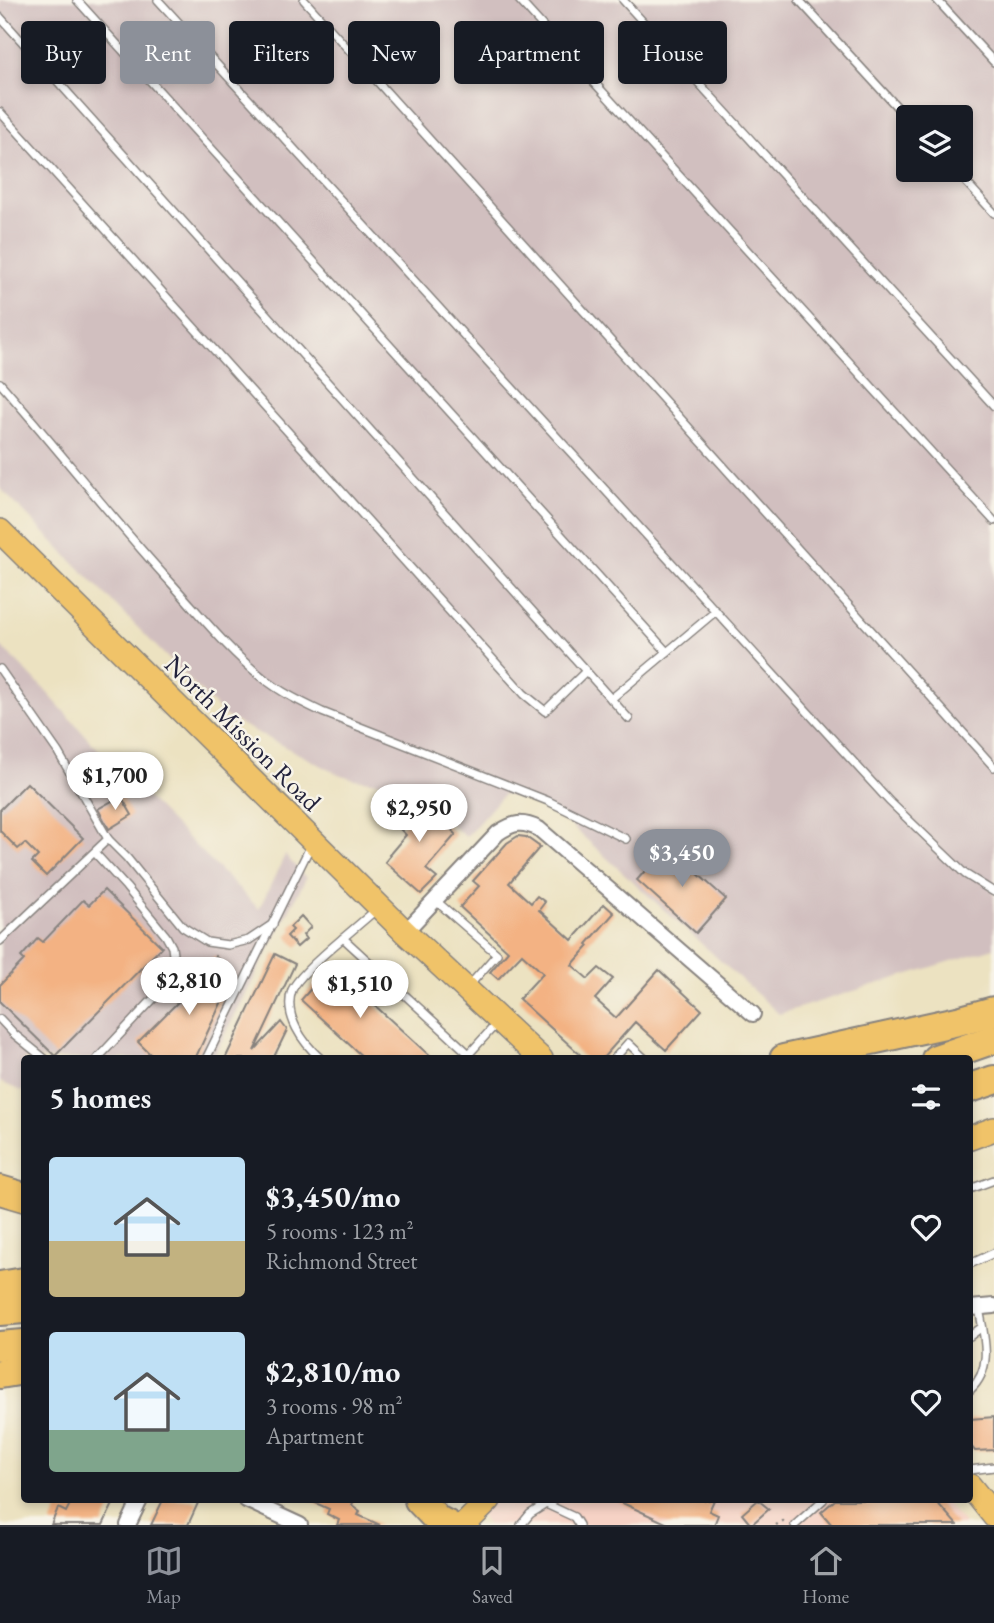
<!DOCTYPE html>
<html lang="en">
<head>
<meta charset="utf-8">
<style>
	:root { --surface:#171b24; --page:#242831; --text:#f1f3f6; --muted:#9ea1a6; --line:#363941; --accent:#8c9099 }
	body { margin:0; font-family:"EB Garamond",serif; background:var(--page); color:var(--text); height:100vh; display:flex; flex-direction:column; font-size:26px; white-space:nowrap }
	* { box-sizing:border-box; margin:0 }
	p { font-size:23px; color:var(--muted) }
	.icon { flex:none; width:38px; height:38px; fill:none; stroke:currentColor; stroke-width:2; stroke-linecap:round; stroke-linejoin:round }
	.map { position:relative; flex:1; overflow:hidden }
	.drawer { position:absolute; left:21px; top:1055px; width:952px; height:448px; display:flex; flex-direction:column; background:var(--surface); border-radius:7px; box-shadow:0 4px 10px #0003 }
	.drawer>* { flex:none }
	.hud { position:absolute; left:21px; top:21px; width:952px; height:63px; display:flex; gap:14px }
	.controls { position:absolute; left:896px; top:105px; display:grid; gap:14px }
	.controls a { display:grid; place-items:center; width:77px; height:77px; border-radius:7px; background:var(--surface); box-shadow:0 4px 10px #0003; font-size:35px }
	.price { position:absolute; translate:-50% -60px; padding:0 16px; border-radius:24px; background:#fff; color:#222; font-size:23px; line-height:46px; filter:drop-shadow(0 2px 4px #0008) }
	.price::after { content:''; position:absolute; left:50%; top:42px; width:21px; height:16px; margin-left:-10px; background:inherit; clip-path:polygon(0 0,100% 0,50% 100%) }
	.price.current { background:var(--accent); color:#fff }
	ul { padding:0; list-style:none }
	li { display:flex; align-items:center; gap:21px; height:175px; padding:0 28px }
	li span { display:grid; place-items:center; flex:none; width:196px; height:140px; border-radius:7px; color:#555 }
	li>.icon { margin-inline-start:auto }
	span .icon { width:84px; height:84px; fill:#fffc; stroke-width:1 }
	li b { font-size:30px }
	h2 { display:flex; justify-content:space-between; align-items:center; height:84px; padding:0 28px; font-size:30px }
	.tag { padding:0 24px; border-radius:7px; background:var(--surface); box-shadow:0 4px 10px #0003; font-size:24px; line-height:63px }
	.tag.current { background:var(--accent); color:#fff }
	.tabs { display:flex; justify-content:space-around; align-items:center; height:98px; border-top:2px solid var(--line); background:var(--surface); font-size:19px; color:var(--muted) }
	.tabs a { display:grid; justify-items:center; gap:4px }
	.tabs .current { color:var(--accent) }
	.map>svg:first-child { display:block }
</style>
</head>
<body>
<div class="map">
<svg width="994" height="1525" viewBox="0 0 994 1525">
	<rect width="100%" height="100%" fill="#f7f3e8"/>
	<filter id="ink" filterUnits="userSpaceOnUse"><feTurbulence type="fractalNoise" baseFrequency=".0143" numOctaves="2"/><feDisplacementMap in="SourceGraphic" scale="14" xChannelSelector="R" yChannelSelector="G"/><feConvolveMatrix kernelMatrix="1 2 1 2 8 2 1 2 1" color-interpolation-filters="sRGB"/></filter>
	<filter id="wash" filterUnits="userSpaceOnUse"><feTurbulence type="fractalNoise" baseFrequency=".00686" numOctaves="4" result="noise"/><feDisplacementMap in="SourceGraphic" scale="28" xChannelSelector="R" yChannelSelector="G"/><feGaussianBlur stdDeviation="1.57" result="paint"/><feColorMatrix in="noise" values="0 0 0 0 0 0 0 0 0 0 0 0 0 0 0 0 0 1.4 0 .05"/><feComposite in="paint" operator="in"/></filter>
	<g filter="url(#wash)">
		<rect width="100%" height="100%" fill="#ece2c1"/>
		<polygon fill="#f6d2c5" points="467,1500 943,1500 965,1525 488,1525"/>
		<g fill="#d1bfbf" fill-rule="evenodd">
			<path d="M0 0H994V948L779 1014 565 820 543 805 504 794 466 837 404 785 354 779 336 773 225 716 0 488ZM908 117H961V170H908Z"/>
			<polygon points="0,645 44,689 91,742 259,909 285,855 306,878 212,1059 24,1059 24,1092 0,1082"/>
		</g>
		<g id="blocks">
			<g fill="#f3b283">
				<polygon points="27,783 83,838 46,876 32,862 38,856 25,843 18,849 0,831 0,810"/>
				<polygon points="408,790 456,834 426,869 437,878 421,894 385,862 390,856 389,855 406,835 400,829 414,814 399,800"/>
				<polygon points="121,796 132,815 109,829 98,809"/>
				<polygon points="518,836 526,837 540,847 509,883 531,903 537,896 545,902 539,910 572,940 604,904 614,913 587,944 589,946 572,965 588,979 599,968 613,979 595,999 616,1018 659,970 702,1010 666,1050 635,1022 602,1059 585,1059 519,999 543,973 522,954 498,979 490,972 508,951 460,907 479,886 473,881 507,843"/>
				<polygon points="667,846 726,899 696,933 637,880"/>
				<polygon points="104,890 162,947 55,1056 0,1002 0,985 24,960 21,957 38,938 43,942 83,900 89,905"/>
				<polygon points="301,916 311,927 303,935 306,939 297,947 287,936 293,930 290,927"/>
				<polygon points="275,954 295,964 254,1051 281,1022 287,1030 273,1059 225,1059"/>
				<polygon points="215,956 232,973 219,998 222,1001 195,1059 155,1059 138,1042 201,979 196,975"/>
				<polygon points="332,966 433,1059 365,1059 301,1000 322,976 329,980 324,974"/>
				<polygon points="994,1417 994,1450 975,1451 970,1445 970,1419"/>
				<polygon points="72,1500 115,1500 103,1525 51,1525 58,1508 66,1512"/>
				<polygon points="163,1500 192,1500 198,1503 188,1525 151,1525"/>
				<polygon points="309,1500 354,1500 352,1505 360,1511 358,1515 380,1525 337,1525 339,1520 327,1514 329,1509"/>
				<polygon points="616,1500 714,1500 709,1511 718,1515 714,1525 670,1525"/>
				<polygon points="758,1500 769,1509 751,1525 742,1514"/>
				<polygon points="835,1500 935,1500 957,1525 832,1525 821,1512"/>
			</g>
		</g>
	</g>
	<g filter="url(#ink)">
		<use href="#blocks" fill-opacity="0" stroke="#87827e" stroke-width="2"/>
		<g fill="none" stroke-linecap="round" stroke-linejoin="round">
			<g stroke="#87827e" stroke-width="10">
				<g id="service">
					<polyline points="77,0 667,652"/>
					<polyline points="158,0 889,801 965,874 994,892"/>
					<polyline points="304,0 994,767"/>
					<polyline points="519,0 994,521"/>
					<polyline points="623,0 994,406"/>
					<polyline points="799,0 908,119"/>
					<polyline points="937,0 994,62"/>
					<polyline points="0,17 629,719"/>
					<polyline points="0,112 524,694 545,711 586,671"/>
					<polyline points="955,170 994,213"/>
					<path d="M0 383C59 450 113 520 173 585 202 617 229 651 262 677 280 692 301 702 322 712L548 801 626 839"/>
					<polyline points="0,669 58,752 108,839 127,858 183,927 207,942 228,945 249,940 273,924"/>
					<polyline points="611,699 716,611"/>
					<polyline points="95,853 126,887 166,936 172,947 174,963 168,983 97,1059"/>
					<polyline points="435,900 497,954 468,987"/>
					<polyline points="377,909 343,938 469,1054 497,1023"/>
					<polyline points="0,941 108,839"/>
					<polyline points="0,1019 14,1034 45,1059"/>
					<polyline points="206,1059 311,845"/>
					<path d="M321 1059C303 1043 283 1016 292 990 298 976 330 949 343 938"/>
					<polyline points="614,1059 628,1043 645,1059"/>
					<polyline points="970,1189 994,1180"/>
					<polyline points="970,1264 994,1253"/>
					<polyline points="970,1336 982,1327"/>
					<path d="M970 1390C994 1368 984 1337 979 1308"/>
					<polyline points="970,1470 994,1467"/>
					<polyline points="546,1504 574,1517 579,1525"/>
					<polyline points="521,1525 530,1514 546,1504 542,1500"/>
					<polyline points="795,1525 823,1500"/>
				</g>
			</g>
			<g stroke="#87827e" stroke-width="18">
				<g id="minor">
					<path d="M405 932 498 833C514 822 522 821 539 829L753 1014"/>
					<polyline points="970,1308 994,1306"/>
					<polyline points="246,1500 300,1525"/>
					<polyline points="128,1525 140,1500"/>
				</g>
			</g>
			<g stroke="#87827e" stroke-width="26">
				<g id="primary">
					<polyline points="0,531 405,932 541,1059"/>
					<polyline points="970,1138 994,1129"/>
					<polyline points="970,1486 994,1516"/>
					<polyline points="464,1525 489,1500"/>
				</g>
			</g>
			<g stroke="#87827e" stroke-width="32">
				<g id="motorway">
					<polyline points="784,1059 958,1021 994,1011"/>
					<polyline points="936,1059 994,1039"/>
					<polyline points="970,1088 994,1080"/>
					<polyline points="0,1190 24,1197"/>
					<polyline points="0,1286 24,1282"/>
					<polyline points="0,1311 24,1309"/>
					<polyline points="0,1346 24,1344"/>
					<polyline points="0,1374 24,1370"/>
					<polyline points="419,1500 438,1520 448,1525"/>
				</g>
			</g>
			<polyline stroke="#87827e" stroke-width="2.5" stroke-dasharray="2 5" stroke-linecap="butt" points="776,1525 783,1521 787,1525"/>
			<use href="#service" stroke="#fff" stroke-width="7"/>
			<use href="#minor" stroke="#fff" stroke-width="14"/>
			<use href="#primary" stroke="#f0c369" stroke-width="23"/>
			<use href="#motorway" stroke="#f0c369" stroke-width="28"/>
		</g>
	</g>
	<g text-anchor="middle" stroke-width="5" stroke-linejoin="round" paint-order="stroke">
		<g font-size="26" fill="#22223b" stroke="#f7f3e8">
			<text transform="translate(243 733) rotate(45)" y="9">North Mission Road</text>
		</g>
	</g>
</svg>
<div class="controls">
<a><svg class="icon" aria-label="layers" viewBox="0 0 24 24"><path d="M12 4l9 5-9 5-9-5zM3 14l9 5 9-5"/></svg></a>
</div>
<b class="price" style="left:115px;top:812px">$1,700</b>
<b class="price" style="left:419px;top:844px">$2,950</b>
<b class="price current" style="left:682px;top:889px">$3,450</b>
<b class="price" style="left:189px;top:1017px">$2,810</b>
<b class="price" style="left:360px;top:1020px">$1,510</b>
<div class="hud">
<a class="tag">Buy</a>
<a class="tag current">Rent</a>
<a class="tag">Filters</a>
<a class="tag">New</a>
<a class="tag">Apartment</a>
<a class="tag">House</a>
</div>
<section class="drawer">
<h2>5 homes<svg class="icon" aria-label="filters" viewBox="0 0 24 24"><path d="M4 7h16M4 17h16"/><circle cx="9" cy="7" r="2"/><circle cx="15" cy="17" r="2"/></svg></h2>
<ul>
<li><span style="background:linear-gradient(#bfe0f5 60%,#c2b280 0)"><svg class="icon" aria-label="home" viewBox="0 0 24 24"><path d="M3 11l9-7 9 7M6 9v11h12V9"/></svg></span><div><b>$3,450/mo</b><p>5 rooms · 123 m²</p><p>Richmond Street</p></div><svg class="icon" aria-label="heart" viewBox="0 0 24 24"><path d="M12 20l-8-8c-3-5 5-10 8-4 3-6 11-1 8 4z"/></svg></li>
<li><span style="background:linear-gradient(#bfe0f5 70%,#7fa58c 0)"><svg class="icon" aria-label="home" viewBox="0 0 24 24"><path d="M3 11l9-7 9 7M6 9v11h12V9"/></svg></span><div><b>$2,810/mo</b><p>3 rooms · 98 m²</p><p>Apartment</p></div><svg class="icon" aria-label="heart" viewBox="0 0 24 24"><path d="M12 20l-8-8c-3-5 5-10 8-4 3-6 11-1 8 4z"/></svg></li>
</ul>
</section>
</div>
<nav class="tabs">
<a class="current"><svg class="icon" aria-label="map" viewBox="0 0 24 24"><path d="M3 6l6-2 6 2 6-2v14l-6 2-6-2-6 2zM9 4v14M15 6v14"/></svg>Map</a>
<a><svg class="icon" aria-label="saved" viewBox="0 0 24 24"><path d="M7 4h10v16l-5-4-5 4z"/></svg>Saved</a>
<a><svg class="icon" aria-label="home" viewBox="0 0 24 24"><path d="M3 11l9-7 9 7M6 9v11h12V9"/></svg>Home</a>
</nav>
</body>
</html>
